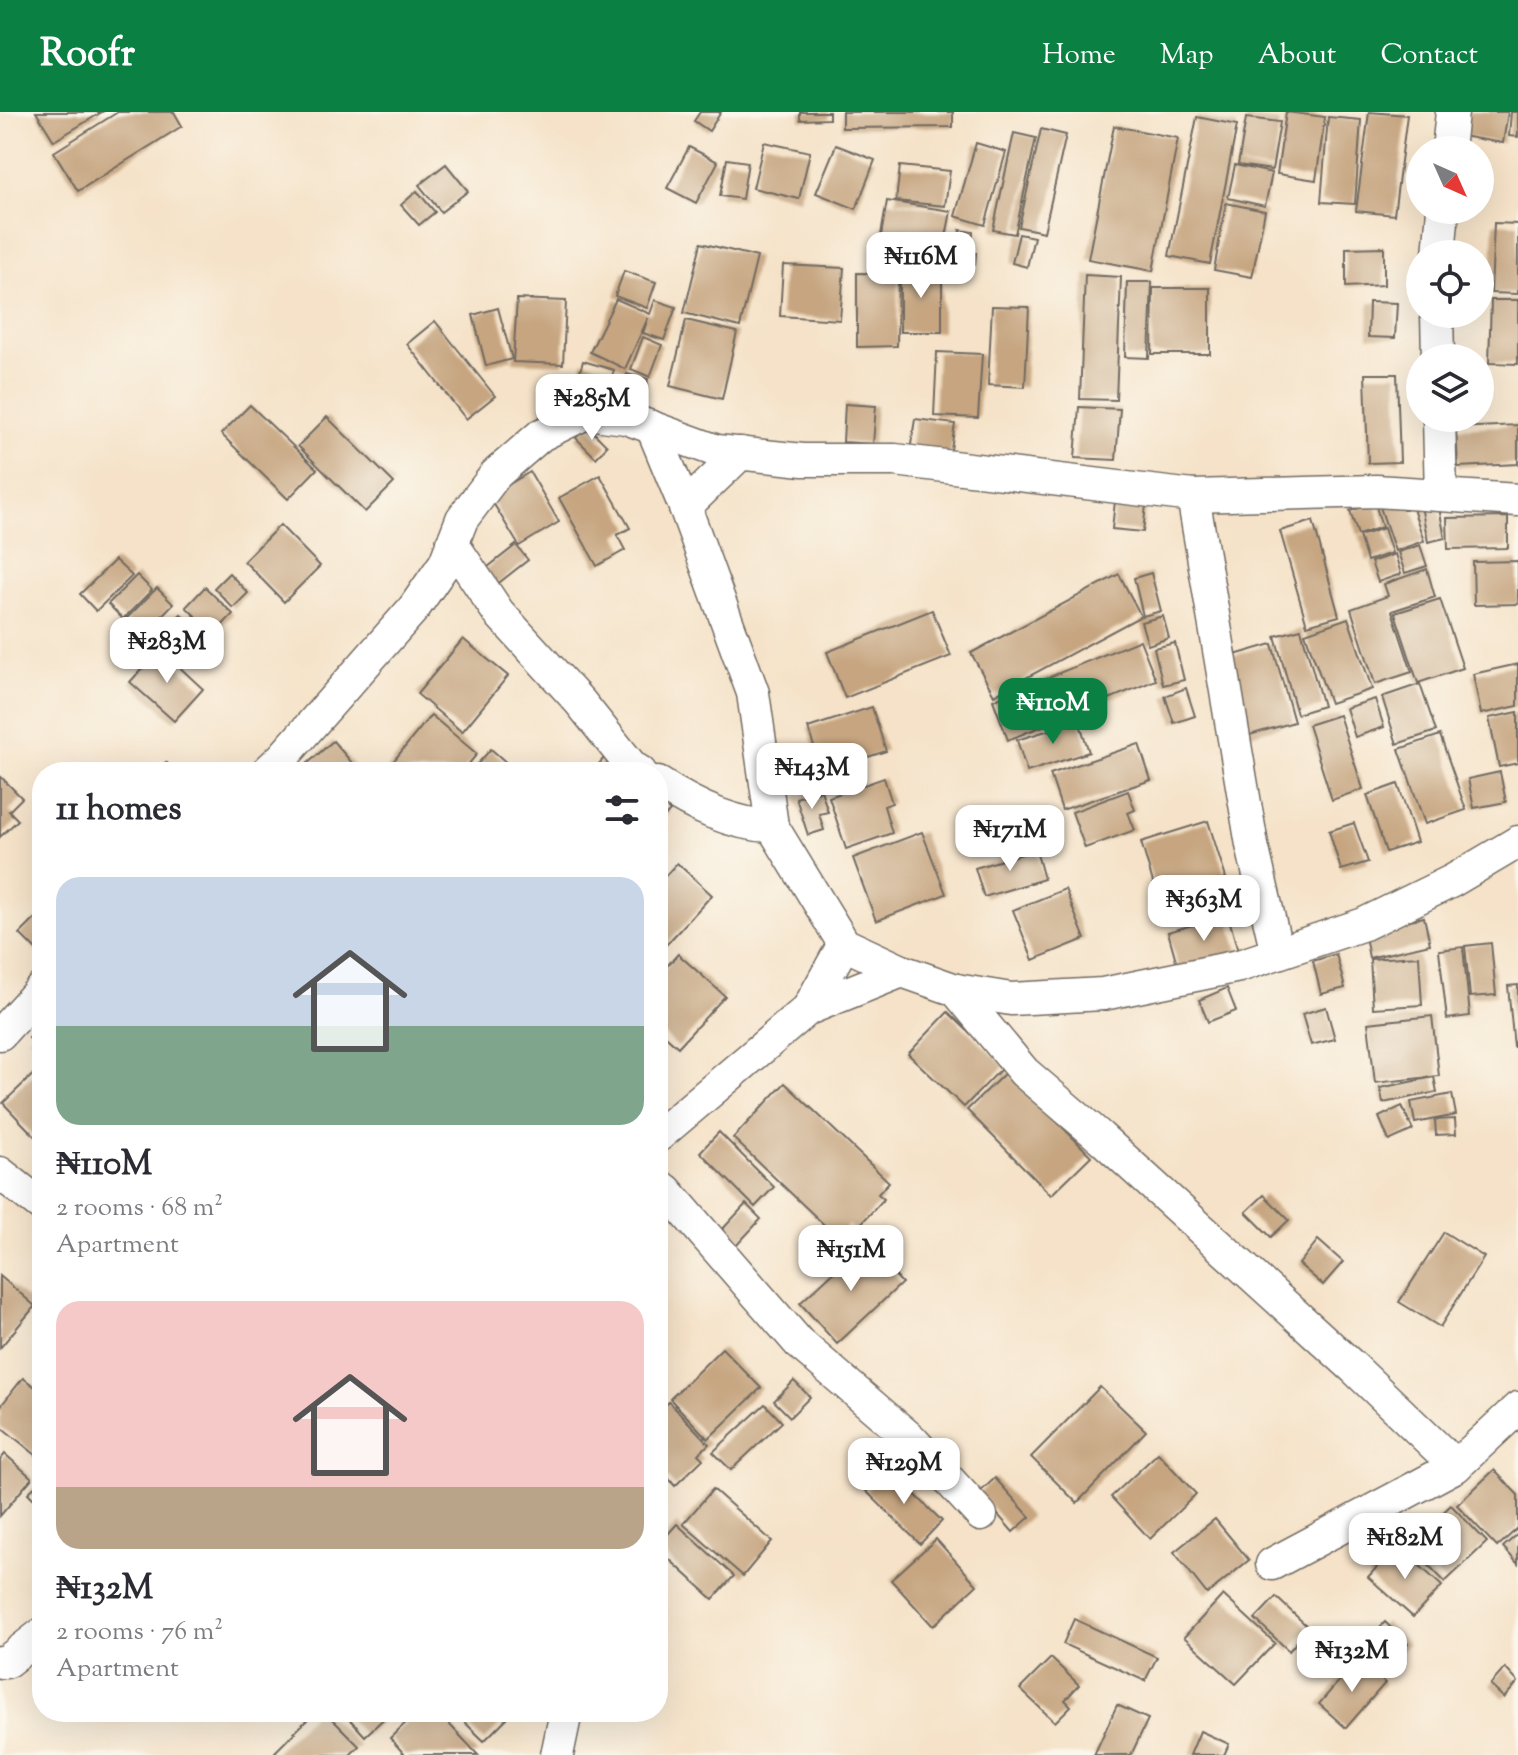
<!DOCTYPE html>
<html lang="en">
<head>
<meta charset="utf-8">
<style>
	:root { --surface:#fff; --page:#f2f2f3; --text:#2b2b33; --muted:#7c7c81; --accent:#0b8043 }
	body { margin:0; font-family:"Sorts Mill Goudy",serif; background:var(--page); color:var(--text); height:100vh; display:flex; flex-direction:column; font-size:30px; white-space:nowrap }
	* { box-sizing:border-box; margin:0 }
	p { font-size:26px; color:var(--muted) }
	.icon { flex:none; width:44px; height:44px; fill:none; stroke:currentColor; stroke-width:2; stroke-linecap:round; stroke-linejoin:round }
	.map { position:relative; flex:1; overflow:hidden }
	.side { position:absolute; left:32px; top:650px; width:636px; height:960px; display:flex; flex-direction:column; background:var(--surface); border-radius:32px; box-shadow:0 8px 32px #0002 }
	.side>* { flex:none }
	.needle { width:52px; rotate:135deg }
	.buttons { position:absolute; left:1406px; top:24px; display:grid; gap:16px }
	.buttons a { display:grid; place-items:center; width:88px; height:88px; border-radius:50%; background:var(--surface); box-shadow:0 8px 32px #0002; font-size:40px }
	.price { position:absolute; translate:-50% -68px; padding:0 18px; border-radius:16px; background:#fff; color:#222; font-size:26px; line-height:52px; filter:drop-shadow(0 2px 4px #0008) }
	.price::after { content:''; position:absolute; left:50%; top:48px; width:24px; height:18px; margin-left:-12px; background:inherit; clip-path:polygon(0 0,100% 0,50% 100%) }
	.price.active { background:var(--accent); color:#fff }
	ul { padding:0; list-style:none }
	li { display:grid; align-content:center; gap:16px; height:424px; padding:0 24px }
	li span { display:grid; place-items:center; height:248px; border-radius:24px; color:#555 }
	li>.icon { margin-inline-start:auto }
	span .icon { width:144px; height:144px; fill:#fffc; stroke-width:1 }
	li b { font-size:34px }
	h2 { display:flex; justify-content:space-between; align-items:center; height:96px; padding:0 24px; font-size:34px }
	header { display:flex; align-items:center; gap:48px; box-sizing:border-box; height:112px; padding:0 40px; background:var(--accent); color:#fff }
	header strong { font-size:38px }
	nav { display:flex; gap:44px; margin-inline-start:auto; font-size:28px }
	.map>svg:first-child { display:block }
</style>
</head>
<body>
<header>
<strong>Roofr</strong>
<nav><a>Home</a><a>Map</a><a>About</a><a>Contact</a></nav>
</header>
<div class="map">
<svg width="1518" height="1643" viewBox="0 0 1518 1643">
	<rect width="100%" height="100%" fill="#fbf7ec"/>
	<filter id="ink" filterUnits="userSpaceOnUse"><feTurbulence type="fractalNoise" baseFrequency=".0125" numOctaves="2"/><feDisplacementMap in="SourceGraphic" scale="16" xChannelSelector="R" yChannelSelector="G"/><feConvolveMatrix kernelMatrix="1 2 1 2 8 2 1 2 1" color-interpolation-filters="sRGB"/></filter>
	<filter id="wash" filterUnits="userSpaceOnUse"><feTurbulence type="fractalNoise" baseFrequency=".006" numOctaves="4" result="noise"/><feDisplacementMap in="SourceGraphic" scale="32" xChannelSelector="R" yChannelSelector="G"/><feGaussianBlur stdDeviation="1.8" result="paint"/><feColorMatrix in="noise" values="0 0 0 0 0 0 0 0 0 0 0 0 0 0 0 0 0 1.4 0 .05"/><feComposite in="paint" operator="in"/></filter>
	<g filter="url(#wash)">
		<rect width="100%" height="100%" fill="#f5e2c8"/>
		<g id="blocks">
			<g fill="#c6a580">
				<polygon points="36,0 102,0 54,29"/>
				<polygon points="118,0 174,0 182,14 78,79 54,40"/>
				<polygon points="700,0 721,0 709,19 694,9"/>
				<polygon points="800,0 829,0 829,7 800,8"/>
				<polygon points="842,0 953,0 953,15 842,16"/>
				<polygon points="1286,0 1325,5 1316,68 1277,62"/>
				<polygon points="1369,0 1407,3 1394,103 1356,99"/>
				<polygon points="1458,0 1508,0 1503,31 1455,23"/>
				<polygon points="1511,0 1518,0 1518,25 1509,24"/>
				<polygon points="1197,5 1237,13 1210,152 1169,144"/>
				<polygon points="1328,5 1361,8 1355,92 1321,90"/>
				<polygon points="1246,6 1280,10 1272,58 1238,53"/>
				<polygon points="1114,14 1178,26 1153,159 1088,147"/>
				<polygon points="1041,17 1066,23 1044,120 1019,115"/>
				<polygon points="1014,21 1036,26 1015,122 993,118"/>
				<polygon points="764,30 810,40 799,87 753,76"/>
				<polygon points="976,31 1006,40 985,113 955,104"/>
				<polygon points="836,33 875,48 856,97 816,81"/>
				<polygon points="689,35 718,50 696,91 667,76"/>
				<polygon points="727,47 748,50 742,87 720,84"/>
				<polygon points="446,52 468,79 441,100 419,73"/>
				<polygon points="1235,53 1272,61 1265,94 1228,86"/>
				<polygon points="900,54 950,59 945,94 896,89"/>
				<polygon points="417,79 435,100 419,113 401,93"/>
				<polygon points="887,89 951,99 942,146 879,135"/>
				<polygon points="1226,91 1265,99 1252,165 1214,158"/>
				<polygon points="1494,111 1518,112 1518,182 1491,181"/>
				<polygon points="960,118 973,120 971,136 958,134"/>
				<polygon points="1019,122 1034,125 1027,155 1012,151"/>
				<polygon points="701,131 757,145 740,215 684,201"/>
				<polygon points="1384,135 1384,173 1346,175 1346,136"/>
				<polygon points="961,141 976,141 975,153 961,152"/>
				<polygon points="783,153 844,156 840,208 780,204"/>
				<rect x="900" y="155" width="42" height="65"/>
				<polygon points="624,159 656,170 647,196 615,184"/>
				<polygon points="857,161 898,162 897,234 857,235"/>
				<polygon points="1085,163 1121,165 1116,288 1080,287"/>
				<polygon points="1127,170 1152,170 1149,246 1125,245"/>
				<polygon points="1153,176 1210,176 1210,242 1152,242"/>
				<polygon points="517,187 566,189 563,252 513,250"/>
				<polygon points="616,187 650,202 655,188 676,195 664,228 643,221 648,206 625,257 590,240"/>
				<polygon points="1491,188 1518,188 1518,252 1489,251"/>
				<polygon points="1369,190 1397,191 1395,226 1368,225"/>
				<polygon points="992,194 1029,195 1025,275 988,273"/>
				<polygon points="498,196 512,247 486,254 473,203"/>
				<polygon points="686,208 737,220 722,287 670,274"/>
				<polygon points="435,209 495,284 466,307 407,232"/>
				<polygon points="643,225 662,233 650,265 631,257"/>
				<polygon points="937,240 982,242 978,306 934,304"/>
				<polygon points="583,249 614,258 607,282 576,273"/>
				<polygon points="627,262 648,267 643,291 621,286"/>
				<polygon points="1365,262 1397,262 1400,350 1368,351"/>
				<polygon points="845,292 876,294 873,332 843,330"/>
				<polygon points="250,293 317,357 288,387 221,322"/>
				<polygon points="1079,295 1120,297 1116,348 1075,346"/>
				<polygon points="327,305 394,371 365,400 298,334"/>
				<polygon points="915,307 955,312 950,344 910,339"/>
				<polygon points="1518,313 1518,352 1458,355 1456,316"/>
				<polygon points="587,314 607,334 596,346 576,326"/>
				<polygon points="530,360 559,410 519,434 489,384"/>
				<polygon points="600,363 630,416 617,423 625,438 597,454 559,386"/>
				<polygon points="1409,385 1424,429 1395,439 1380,395"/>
				<polygon points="1115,389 1146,393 1143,420 1112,417"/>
				<polygon points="1375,391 1382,415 1358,423 1350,399"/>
				<polygon points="1438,391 1445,426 1428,430 1421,394"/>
				<polygon points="1508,405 1508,436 1448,437 1447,406"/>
				<polygon points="1313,409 1339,504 1307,513 1280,419"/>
				<polygon points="280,413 320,454 284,490 244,449"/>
				<polygon points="1384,416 1392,441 1367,449 1359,424"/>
				<polygon points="516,433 528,448 495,474 483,459"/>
				<polygon points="1420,433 1427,454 1405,461 1398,440"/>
				<polygon points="1395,442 1401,462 1378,470 1371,450"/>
				<polygon points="115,448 132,464 96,499 80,482"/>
				<polygon points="1518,449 1518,492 1474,493 1473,450"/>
				<polygon points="1427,457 1435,485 1392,499 1412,560 1375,572 1351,497 1388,484 1384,472"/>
				<polygon points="229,461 248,481 233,496 214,476"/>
				<polygon points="1151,461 1161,499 1143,504 1134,466"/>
				<polygon points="1119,462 1141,504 994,583 971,541"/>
				<polygon points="137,463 152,478 123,507 108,492"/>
				<polygon points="205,475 233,502 214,522 186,495"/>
				<polygon points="157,476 173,492 142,524 126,507"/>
				<polygon points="1440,487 1463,556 1418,571 1395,501"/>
				<polygon points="932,498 951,544 845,586 827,540"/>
				<polygon points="181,502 197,520 174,541 157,523"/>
				<polygon points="1163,504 1169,526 1148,533 1141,510"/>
				<polygon points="1348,506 1372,577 1330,591 1305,521"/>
				<polygon points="1301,517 1323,594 1297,602 1275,524"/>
				<polygon points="463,527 508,564 462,620 417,582"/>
				<polygon points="1140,528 1156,568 1008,628 993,588"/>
				<polygon points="1175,531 1184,568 1163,573 1154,536"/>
				<polygon points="1272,532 1294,610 1243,625 1221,547"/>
				<polygon points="160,537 203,577 174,609 130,570"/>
				<polygon points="1518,552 1518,594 1481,602 1473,562"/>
				<polygon points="1420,572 1436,619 1397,632 1382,585"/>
				<polygon points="1186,576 1195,604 1174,611 1165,584"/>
				<polygon points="1375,587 1384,615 1355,625 1346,596"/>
				<polygon points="872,595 886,639 822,660 808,616"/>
				<polygon points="1518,600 1518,651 1499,655 1489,606"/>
				<polygon points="431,603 477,642 462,660 391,660 387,657"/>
				<polygon points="1339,603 1363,677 1332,688 1308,613"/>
				<polygon points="1079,609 1089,640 1027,660 1017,628"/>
				<polygon points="1440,623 1466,698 1425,712 1399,637"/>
				<polygon points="333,629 360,660 298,660"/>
				<polygon points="1139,632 1151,668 1062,698 1050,662"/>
				<polygon points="491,637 517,660 470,660"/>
				<polygon points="604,646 621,660 592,660"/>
				<polygon points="166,650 176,660 156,660"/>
				<polygon points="1500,660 1506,690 1474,696 1468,667"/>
				<polygon points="0,664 22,686 9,699 18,708 0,725"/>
				<polygon points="884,666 892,691 884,694 892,721 846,737 829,685"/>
				<polygon points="1398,672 1417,730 1386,740 1367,683"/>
				<polygon points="821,678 828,700 819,702 824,718 808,723 796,686"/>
				<polygon points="1128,679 1135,698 1128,701 1135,718 1085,736 1072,700"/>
				<polygon points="658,688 670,699 658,712"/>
				<polygon points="1208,709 1226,766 1158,787 1141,730"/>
				<polygon points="1354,711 1368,750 1341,758 1329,719"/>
				<polygon points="922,720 946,782 876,809 853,746"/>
				<polygon points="1036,738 1044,767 984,785 975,756"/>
				<polygon points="677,751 712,783 664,835 658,830 658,772"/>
				<polygon points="1065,777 1085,827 1033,848 1013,798"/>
				<polygon points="1228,803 1239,843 1179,859 1168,820"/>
				<polygon points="1424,805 1430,832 1369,846 1364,818"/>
				<polygon points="35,807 42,814 42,836 38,840 20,822"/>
				<polygon points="1491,831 1496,883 1470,885 1465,834"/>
				<polygon points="1463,835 1470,904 1447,907 1439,838"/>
				<polygon points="678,842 725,884 678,935 658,917 658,864"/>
				<polygon points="1336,842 1345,876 1321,882 1313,849"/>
				<polygon points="1419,844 1422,893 1373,896 1370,847"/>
				<polygon points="1518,873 1518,935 1514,935 1508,874"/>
				<polygon points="1227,876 1236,899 1208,910 1199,888"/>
				<polygon points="1326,895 1335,927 1311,933 1302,902"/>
				<polygon points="948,900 1004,954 964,995 908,942"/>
				<polygon points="1432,904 1439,964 1375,971 1368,911"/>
				<polygon points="42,913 42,939 29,926"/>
				<polygon points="42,954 42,1032 3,991"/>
				<polygon points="1007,959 1091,1044 1051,1083 967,998"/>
				<polygon points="1434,965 1437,980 1383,991 1380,976"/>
				<polygon points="785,971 889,1070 878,1082 884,1087 855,1118 848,1113 837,1125 733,1026"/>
				<polygon points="1452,982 1456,1003 1415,1011 1411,990"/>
				<polygon points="1402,994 1413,1018 1389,1029 1379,1005"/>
				<polygon points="1455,1007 1456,1022 1436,1023 1435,1008"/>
				<polygon points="719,1020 774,1075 755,1095 700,1040"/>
				<polygon points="1264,1083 1289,1108 1271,1125 1246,1100"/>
				<polygon points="746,1092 761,1107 734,1136 719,1121"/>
				<polygon points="1444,1120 1484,1145 1440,1215 1399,1190"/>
				<polygon points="1318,1128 1343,1150 1323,1173 1299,1152"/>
				<polygon points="865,1131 902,1171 837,1232 800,1191"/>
				<polygon points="0,1164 35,1194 0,1236"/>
				<polygon points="722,1236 761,1276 708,1327 670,1287"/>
				<polygon points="23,1266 42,1280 42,1348 0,1314 0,1295"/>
				<polygon points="794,1269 810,1285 790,1305 774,1289"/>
				<polygon points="1100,1275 1146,1319 1077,1391 1031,1345"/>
				<polygon points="669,1290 709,1332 698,1342 703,1347 675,1374 668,1366 658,1375 658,1300"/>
				<polygon points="765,1292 782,1310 731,1358 713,1340"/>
				<polygon points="1158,1341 1196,1382 1150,1427 1111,1385"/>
				<polygon points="5,1342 32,1366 0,1404 0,1348"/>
				<polygon points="889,1357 942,1409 920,1432 866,1379"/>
				<polygon points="1494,1358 1518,1383 1518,1416 1497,1435 1457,1393"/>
				<polygon points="995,1366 1030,1405 1013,1420 979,1381"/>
				<polygon points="42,1368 42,1395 28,1381"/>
				<polygon points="713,1377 772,1429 743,1464 683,1412"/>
				<polygon points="1451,1393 1487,1430 1445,1470 1409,1433"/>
				<polygon points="1215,1407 1249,1448 1207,1482 1174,1440"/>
				<polygon points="677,1412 734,1464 713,1487 658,1437 658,1433"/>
				<polygon points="1518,1422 1518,1452 1503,1435"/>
				<polygon points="936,1427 977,1473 933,1514 891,1468"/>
				<polygon points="1397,1433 1442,1474 1413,1505 1368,1465"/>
				<polygon points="1223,1483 1275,1531 1236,1572 1184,1525"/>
				<polygon points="1276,1485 1309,1516 1289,1539 1255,1507"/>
				<polygon points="1074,1507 1157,1545 1145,1569 1063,1532"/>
				<polygon points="1385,1510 1408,1532 1380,1563 1356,1541"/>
				<polygon points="1051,1546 1079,1573 1065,1588 1071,1594 1055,1610 1020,1577"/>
				<polygon points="1357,1548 1385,1571 1346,1616 1319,1592"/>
				<polygon points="1505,1556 1518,1570 1504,1586 1490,1573"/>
				<polygon points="1117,1593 1148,1607 1131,1643 1094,1643"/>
				<polygon points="315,1600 325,1600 359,1634 350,1643 278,1643 275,1640"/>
				<polygon points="343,1600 391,1600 365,1624"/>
				<polygon points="417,1600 438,1600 478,1643 405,1643 390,1626"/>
				<polygon points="454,1600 513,1600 484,1629"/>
				<polygon points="1200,1619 1229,1632 1224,1643 1190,1643"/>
			</g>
		</g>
	</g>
	<g filter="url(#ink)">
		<use href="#blocks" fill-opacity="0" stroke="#726b62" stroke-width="2"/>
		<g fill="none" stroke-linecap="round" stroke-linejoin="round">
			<g stroke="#726b62" stroke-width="35">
				<g id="minor">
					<polyline points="1448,38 1452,0"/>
					<polyline points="1439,142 1443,98"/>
					<polyline points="1437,202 1438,246"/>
					<polyline points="1439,306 1441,383"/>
					<polyline points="652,315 685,395 753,581 772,714 844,832 902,859"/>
					<polyline points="1193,384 1252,733 1277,841"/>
					<polyline points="685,395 741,341"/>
					<polyline points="452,431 498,500 580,590 632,655 640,660"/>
					<polyline points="267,660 282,646 414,496 445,451 462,407 496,362 541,323 586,301 626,306 717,339 803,348 895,348 1193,384 1376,379 1518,388"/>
					<path d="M658 671C692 693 731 713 772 714"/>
					<polyline points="956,878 1024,960 1100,1025 1354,1256 1456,1354 1518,1296"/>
					<polyline points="808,897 844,832"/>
					<polyline points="0,922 42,876"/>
					<polyline points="658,1024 808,897 902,859 956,878 1011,887 1103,882 1239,854 1364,812 1452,769 1518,730"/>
					<polyline points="0,1061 42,1094"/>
					<polyline points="658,1073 666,1078 799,1231 912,1328 981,1403"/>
					<polyline points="1272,1452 1456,1354"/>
					<polyline points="0,1550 6,1550 42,1522"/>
					<polyline points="557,1643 566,1600"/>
				</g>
			</g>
			<use href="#minor" stroke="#fff" stroke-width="32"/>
		</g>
	</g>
</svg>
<div class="buttons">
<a><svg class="needle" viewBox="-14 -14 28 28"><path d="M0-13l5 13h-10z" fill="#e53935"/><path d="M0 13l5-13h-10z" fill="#7c7c81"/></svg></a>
<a><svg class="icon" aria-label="locate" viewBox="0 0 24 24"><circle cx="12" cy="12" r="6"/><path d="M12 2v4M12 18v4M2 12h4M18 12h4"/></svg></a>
<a><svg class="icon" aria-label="layers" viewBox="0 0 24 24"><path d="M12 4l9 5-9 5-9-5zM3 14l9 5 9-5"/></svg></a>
</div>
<b class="price" style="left:921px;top:188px">₦116M</b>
<b class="price" style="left:592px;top:330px">₦285M</b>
<b class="price" style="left:167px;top:573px">₦283M</b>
<b class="price active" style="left:1053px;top:634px">₦110M</b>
<b class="price" style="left:812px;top:699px">₦143M</b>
<b class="price" style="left:1010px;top:761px">₦171M</b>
<b class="price" style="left:1204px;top:831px">₦363M</b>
<b class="price" style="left:851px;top:1181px">₦151M</b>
<b class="price" style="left:904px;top:1394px">₦129M</b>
<b class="price" style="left:1405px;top:1469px">₦182M</b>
<b class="price" style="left:1352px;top:1582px">₦132M</b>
<section class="side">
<h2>11 homes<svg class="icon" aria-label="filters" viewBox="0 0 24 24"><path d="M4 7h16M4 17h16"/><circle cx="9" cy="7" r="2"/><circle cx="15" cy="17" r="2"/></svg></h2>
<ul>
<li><span style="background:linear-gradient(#c9d6e8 60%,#7fa58c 0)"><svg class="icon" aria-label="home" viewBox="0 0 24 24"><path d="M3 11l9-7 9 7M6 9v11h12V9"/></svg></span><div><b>₦110M</b><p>2 rooms · 68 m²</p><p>Apartment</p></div></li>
<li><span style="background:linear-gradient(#f6c9c9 75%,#b9a48a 0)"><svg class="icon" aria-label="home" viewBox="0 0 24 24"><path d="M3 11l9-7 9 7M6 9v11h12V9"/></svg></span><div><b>₦132M</b><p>2 rooms · 76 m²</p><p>Apartment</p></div></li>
</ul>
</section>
</div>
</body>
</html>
